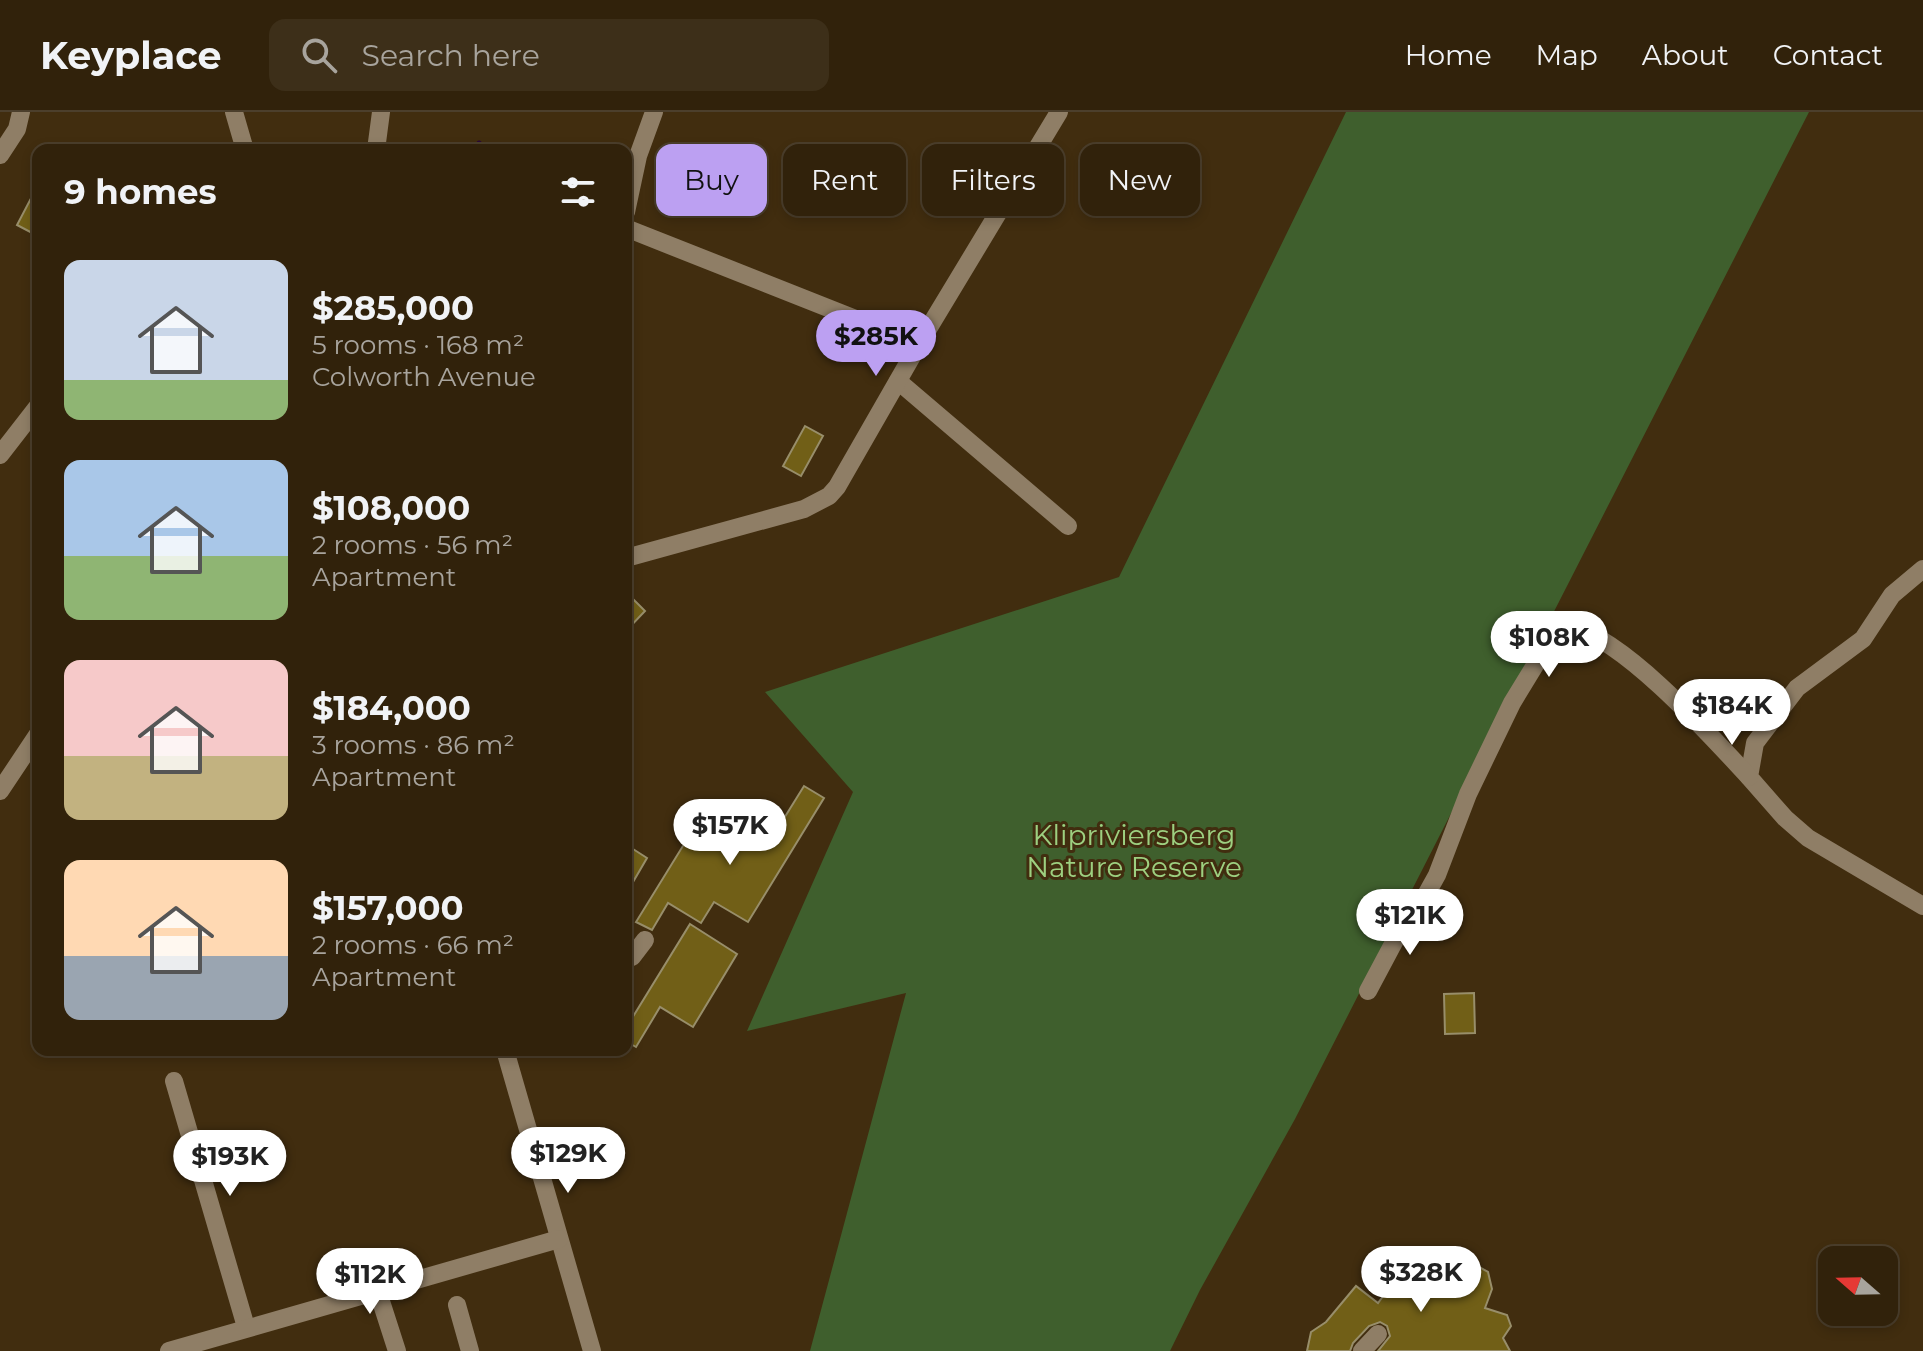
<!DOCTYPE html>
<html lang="en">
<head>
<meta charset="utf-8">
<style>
	:root { --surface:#31220b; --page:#3d2f19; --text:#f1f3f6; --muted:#a8a49d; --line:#4c3f2c; --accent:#bca0f2 }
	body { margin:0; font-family:Montserrat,sans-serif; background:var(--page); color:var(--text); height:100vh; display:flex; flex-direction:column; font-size:30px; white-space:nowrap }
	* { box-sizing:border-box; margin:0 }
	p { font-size:26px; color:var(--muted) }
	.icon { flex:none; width:44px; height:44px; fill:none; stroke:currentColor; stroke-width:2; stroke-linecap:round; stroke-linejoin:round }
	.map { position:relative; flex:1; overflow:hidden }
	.details { position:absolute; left:32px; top:32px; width:600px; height:912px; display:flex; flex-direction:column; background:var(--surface); border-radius:16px; box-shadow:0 4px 12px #0003,0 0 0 2px var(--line) }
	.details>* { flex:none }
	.top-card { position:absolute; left:656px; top:32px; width:760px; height:72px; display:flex; gap:16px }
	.needle { width:52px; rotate:290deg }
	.controls { position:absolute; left:1818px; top:1134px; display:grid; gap:16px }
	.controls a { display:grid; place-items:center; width:80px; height:80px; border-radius:16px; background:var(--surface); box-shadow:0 4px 12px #0003,0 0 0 2px var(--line); font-size:40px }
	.price { position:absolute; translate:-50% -68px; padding:0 18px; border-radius:28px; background:#fff; color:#222; font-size:26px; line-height:52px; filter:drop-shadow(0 2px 4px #0008) }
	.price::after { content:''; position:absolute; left:50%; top:48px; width:24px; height:18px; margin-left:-12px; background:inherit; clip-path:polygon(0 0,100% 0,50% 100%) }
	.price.selected { background:var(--accent); color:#111 }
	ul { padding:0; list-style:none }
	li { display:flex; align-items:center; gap:24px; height:200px; padding:0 32px }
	li span { display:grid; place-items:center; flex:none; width:224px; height:160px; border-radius:16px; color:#555 }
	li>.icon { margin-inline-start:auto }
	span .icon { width:96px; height:96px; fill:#fffc; stroke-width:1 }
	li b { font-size:34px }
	h2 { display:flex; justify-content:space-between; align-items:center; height:96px; padding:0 32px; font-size:34px }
	.pill { padding:0 28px; border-radius:16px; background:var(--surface); box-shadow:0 4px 12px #0003,0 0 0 2px var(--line); font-size:28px; line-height:72px }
	.pill.selected { background:var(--accent); color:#111 }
	header { display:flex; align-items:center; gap:48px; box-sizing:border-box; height:112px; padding:0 40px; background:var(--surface); border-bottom:2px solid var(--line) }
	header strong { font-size:38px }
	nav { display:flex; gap:44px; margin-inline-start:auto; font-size:28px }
	.search { width:560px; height:72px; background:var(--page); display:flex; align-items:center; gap:20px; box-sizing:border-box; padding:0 28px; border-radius:16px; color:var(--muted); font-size:30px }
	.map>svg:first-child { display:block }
</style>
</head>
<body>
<header>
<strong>Keyplace</strong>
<div class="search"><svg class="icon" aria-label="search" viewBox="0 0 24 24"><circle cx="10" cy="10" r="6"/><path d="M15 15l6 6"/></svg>Search here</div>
<nav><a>Home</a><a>Map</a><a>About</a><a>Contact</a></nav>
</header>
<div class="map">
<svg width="1923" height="1239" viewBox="0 0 1923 1239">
	<rect width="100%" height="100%" fill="#412d0f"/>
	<polygon fill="#3f5f2d" points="1346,0 1809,0 1295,1007 1200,1178 1170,1239 810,1239 906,881 747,919 853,680 765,580 1119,465"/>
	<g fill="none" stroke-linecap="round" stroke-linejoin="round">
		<polyline stroke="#2a0837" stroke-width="5" points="477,38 479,31"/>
	</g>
	<g fill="#715f17" stroke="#988e6a" stroke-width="2">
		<polygon points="38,73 38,124 17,113"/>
		<polygon points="805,314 823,324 801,364 783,354"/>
		<polygon points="626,480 645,499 626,519"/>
		<polygon points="804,674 824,686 748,810 714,790 701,811 668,791 652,818 636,810 694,716 726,735 744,706 773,724"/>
		<polygon points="633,737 647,746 626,782 626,748"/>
		<polygon points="690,812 737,842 693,915 660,895 636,935 626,929 626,916"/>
		<polygon points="1474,881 1475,921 1445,922 1444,882"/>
		<polygon points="1411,1146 1422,1159 1436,1147 1445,1146 1459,1153 1466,1163 1479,1155 1488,1160 1492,1177 1485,1196 1507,1203 1511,1214 1503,1226 1510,1239 1378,1239 1390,1224 1387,1214 1380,1210 1369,1214 1353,1231 1350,1239 1307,1239 1311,1220 1326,1210 1356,1174 1378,1191"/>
	</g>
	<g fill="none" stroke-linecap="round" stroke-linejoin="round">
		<g stroke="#8f7e66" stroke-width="18">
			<polyline points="234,0 245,38"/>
			<polyline points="376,38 381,0"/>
			<polyline points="0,43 17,17 21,0"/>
			<polyline points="626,100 638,44 654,0"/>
			<polyline points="626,116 919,232"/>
			<polyline points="898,269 1068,414"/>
			<polyline points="0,343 38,294"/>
			<polyline points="626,446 804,397 829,384 837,375 919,232 1059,0"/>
			<polyline points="1923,457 1892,483 1863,527 1797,576 1755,631 1749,665 1785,706 1808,726 1923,794"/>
			<polyline points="0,679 38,622"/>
			<polyline points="626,847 632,845 645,828"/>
			<path d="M1368 879 1401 817 1422 790 1437 763 1468 682 1512 591 1554 522 1573 515C1627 530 1710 623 1749 665"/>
			<polyline points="505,938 592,1239"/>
			<polyline points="174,969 246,1215"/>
			<polyline points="378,1180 397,1239"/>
			<polyline points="457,1193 470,1239"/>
			<polyline points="169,1239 559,1127"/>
			<polyline points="1362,1239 1378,1222"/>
		</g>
	</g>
	<g text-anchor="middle" stroke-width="6" stroke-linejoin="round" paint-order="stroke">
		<g font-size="28" fill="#9dd080" stroke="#412d0f">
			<text x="1134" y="733">Klipriviersberg<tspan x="1134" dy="32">Nature Reserve</tspan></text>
		</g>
	</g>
</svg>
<div class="controls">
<a><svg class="needle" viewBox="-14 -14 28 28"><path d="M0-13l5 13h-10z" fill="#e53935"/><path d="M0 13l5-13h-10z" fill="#a8a49d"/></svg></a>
</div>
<b class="price selected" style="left:876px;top:266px">$285K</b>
<b class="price" style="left:1549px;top:567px">$108K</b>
<b class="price" style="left:1732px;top:635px">$184K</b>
<b class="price" style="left:730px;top:755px">$157K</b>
<b class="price" style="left:1410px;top:845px">$121K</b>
<b class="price" style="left:568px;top:1083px">$129K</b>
<b class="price" style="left:230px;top:1086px">$193K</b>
<b class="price" style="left:1421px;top:1202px">$328K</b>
<b class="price" style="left:370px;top:1204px">$112K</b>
<div class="top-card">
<a class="pill selected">Buy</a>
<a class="pill">Rent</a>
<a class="pill">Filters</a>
<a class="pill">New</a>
</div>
<section class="details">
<h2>9 homes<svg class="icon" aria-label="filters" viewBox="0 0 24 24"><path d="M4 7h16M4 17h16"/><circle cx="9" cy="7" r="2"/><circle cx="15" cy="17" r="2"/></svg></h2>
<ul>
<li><span style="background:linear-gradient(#c9d6e8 75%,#8fb573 0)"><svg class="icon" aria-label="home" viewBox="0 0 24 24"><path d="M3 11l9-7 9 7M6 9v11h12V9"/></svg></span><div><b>$285,000</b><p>5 rooms · 168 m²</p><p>Colworth Avenue</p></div></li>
<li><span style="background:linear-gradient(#a9c7e8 60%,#8fb573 0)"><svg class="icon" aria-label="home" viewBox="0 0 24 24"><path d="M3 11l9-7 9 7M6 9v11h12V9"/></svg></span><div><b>$108,000</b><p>2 rooms · 56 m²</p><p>Apartment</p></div></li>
<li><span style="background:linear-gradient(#f6c9c9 60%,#c2b280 0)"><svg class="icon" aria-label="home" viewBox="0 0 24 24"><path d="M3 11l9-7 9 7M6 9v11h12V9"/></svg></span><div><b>$184,000</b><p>3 rooms · 86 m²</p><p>Apartment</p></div></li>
<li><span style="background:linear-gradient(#ffd9b3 60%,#9aa5b1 0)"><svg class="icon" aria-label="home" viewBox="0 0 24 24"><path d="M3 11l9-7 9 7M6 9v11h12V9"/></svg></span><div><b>$157,000</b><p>2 rooms · 66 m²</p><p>Apartment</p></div></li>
</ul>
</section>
</div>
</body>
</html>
